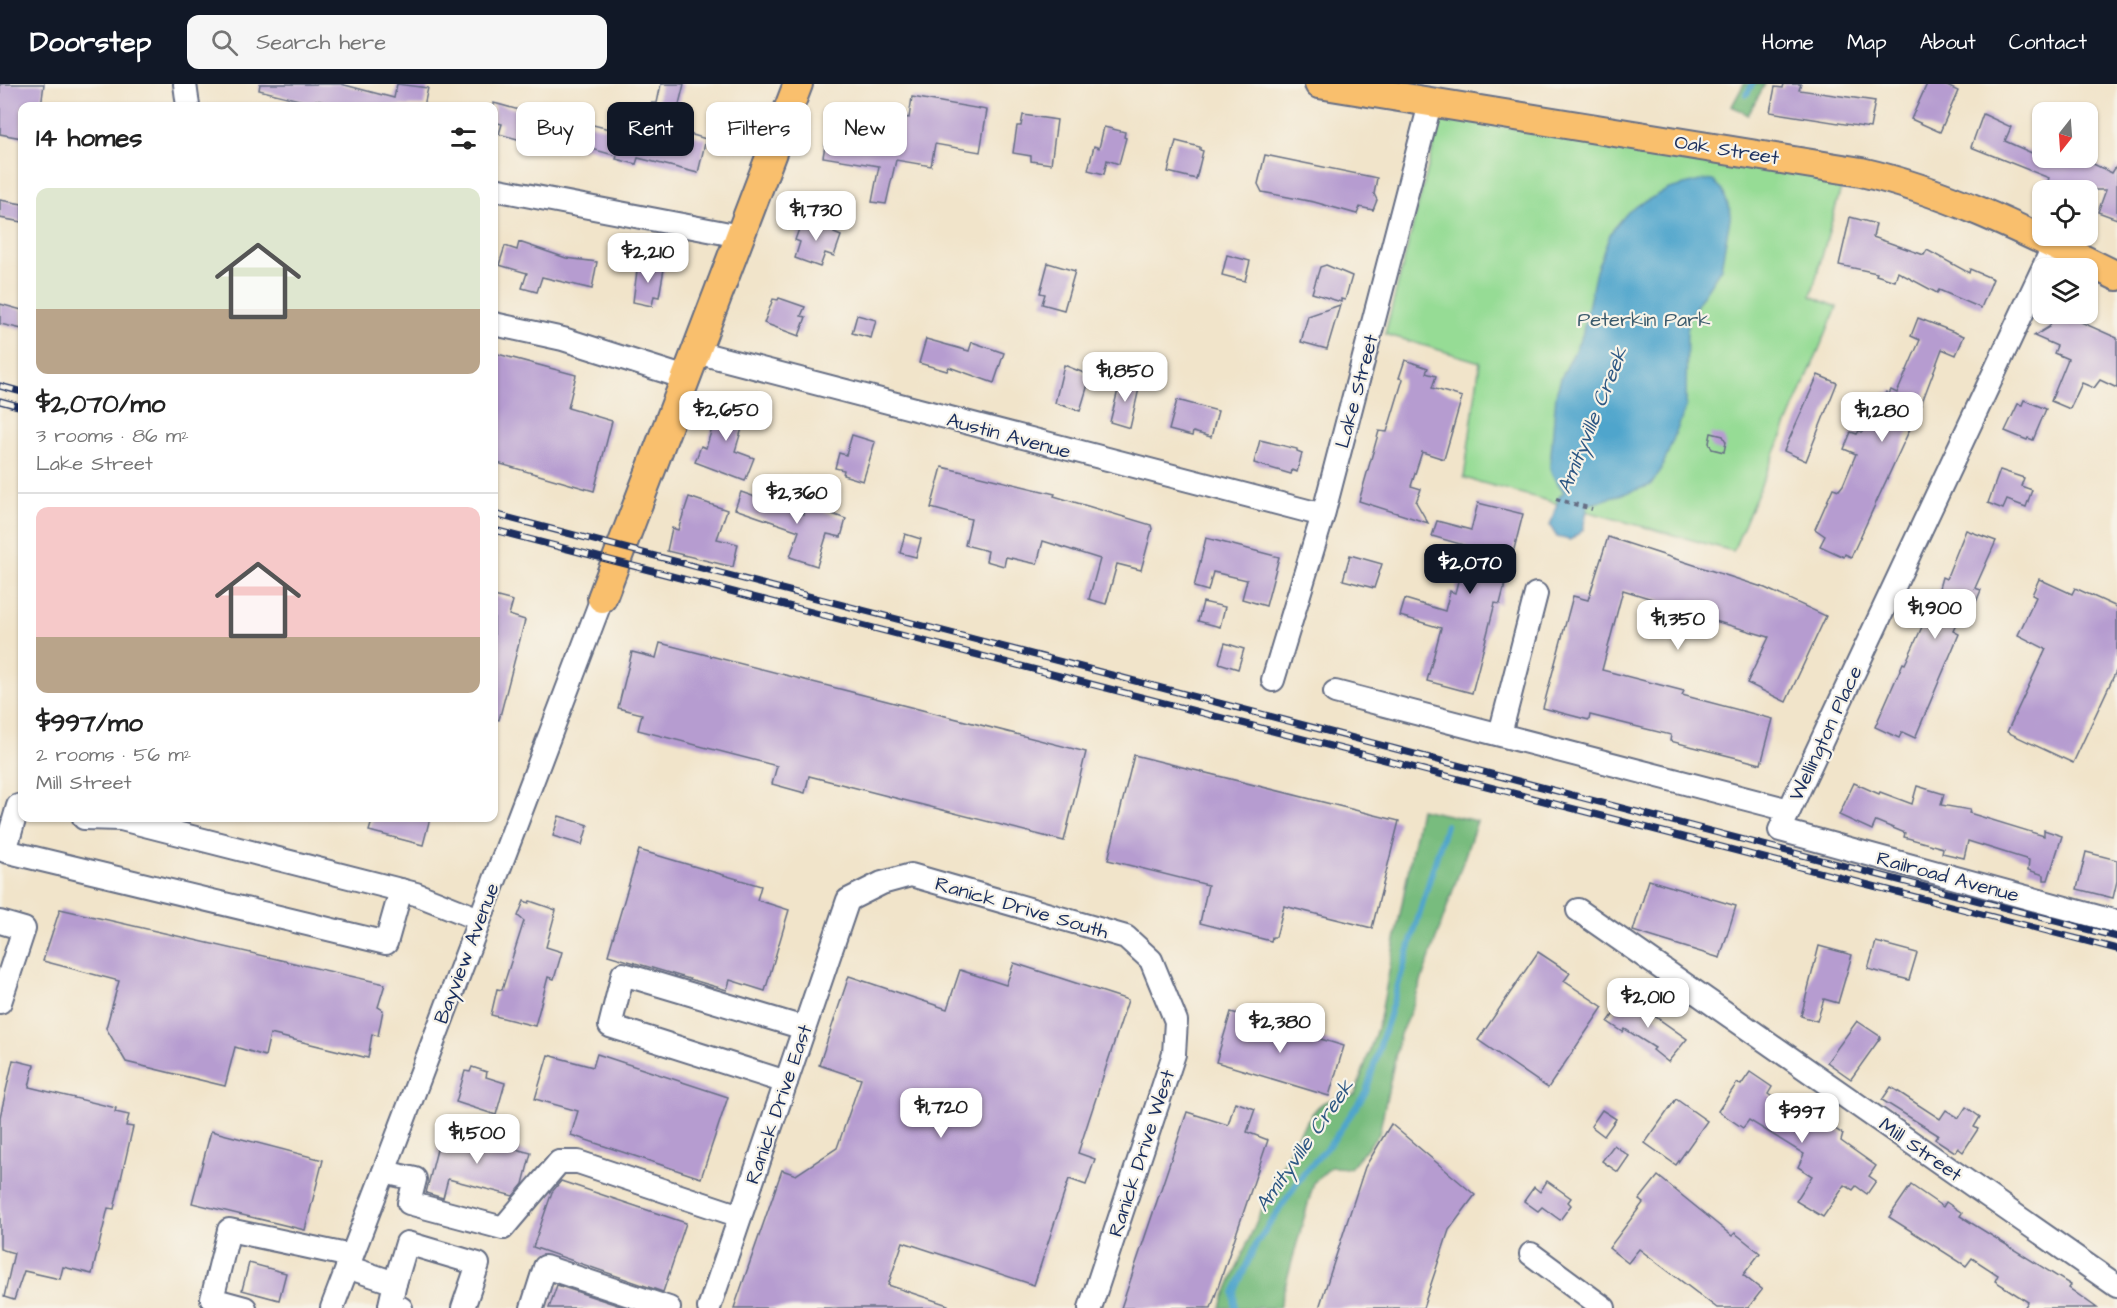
<!DOCTYPE html>
<html lang="en">
<head>
<meta charset="utf-8">
<style>
	:root { --surface:#fff; --page:#f6f6f6; --text:#222; --muted:#767676; --line:#e0e0e0; --accent:#111827 }
	body { margin:0; font-family:"Architects Daughter",sans-serif; background:var(--page); color:var(--text); height:100vh; display:flex; flex-direction:column; font-size:22px; white-space:nowrap }
	* { box-sizing:border-box; margin:0 }
	p { font-size:20px; color:var(--muted) }
	.icon { flex:none; width:33px; height:33px; fill:none; stroke:currentColor; stroke-width:2; stroke-linecap:round; stroke-linejoin:round }
	.map { position:relative; flex:1; overflow:hidden }
	.side { position:absolute; left:18px; top:18px; width:480px; height:720px; display:flex; flex-direction:column; background:var(--surface); border-radius:12px; box-shadow:0 2px 4px #0004 }
	.side>* { flex:none }
	.guide { position:absolute; left:516px; top:18px; width:570px; height:54px; display:flex; gap:12px }
	.needle { width:39px; rotate:197deg }
	.tools { position:absolute; left:2032px; top:18px; display:grid; gap:12px }
	.tools a { display:grid; place-items:center; width:66px; height:66px; border-radius:12px; background:var(--surface); box-shadow:0 2px 4px #0004; font-size:30px }
	.price { position:absolute; translate:-50% -51px; padding:0 14px; border-radius:12px; background:#fff; color:#222; font-size:20px; line-height:39px; filter:drop-shadow(0 2px 3px #0008) }
	.price::after { content:''; position:absolute; left:50%; top:36px; width:18px; height:14px; margin-left:-9px; background:inherit; clip-path:polygon(0 0,100% 0,50% 100%) }
	.price.active { background:var(--accent); color:#fff }
	ul { padding:0; list-style:none }
	li { display:grid; align-content:center; gap:12px; height:318px; padding:0 18px }
	li+li { border-top:2px solid var(--line) }
	li span { display:grid; place-items:center; height:186px; border-radius:12px; color:#555 }
	li>.icon { margin-inline-start:auto }
	span .icon { width:108px; height:108px; fill:#fffc; stroke-width:1 }
	li b { font-size:26px }
	h2 { display:flex; justify-content:space-between; align-items:center; height:72px; padding:0 18px; font-size:26px }
	.chip { padding:0 21px; border-radius:12px; background:var(--surface); box-shadow:0 2px 4px #0004; font-size:21px; line-height:54px }
	.chip.active { background:var(--accent); color:#fff }
	header { display:flex; align-items:center; gap:36px; box-sizing:border-box; height:84px; padding:0 30px; background:var(--accent); color:#fff }
	header strong { font-size:28px }
	nav { display:flex; gap:33px; margin-inline-start:auto; font-size:21px }
	.search { width:420px; height:54px; background:var(--page); display:flex; align-items:center; gap:15px; box-sizing:border-box; padding:0 21px; border-radius:12px; color:var(--muted); font-size:22px }
	.map>svg:first-child { display:block }
</style>
</head>
<body>
<header>
<strong>Doorstep</strong>
<div class="search"><svg class="icon" aria-label="search" viewBox="0 0 24 24"><circle cx="10" cy="10" r="6"/><path d="M15 15l6 6"/></svg>Search here</div>
<nav><a>Home</a><a>Map</a><a>About</a><a>Contact</a></nav>
</header>
<div class="map">
<svg width="2117" height="1224" viewBox="0 0 2117 1224">
	<rect width="100%" height="100%" fill="#f7f3e8"/>
	<filter id="ink" filterUnits="userSpaceOnUse"><feTurbulence type="fractalNoise" baseFrequency=".0167" numOctaves="2"/><feDisplacementMap in="SourceGraphic" scale="12" xChannelSelector="R" yChannelSelector="G"/><feConvolveMatrix kernelMatrix="1 2 1 2 8 2 1 2 1" color-interpolation-filters="sRGB"/></filter>
	<filter id="wash" filterUnits="userSpaceOnUse"><feTurbulence type="fractalNoise" baseFrequency=".008" numOctaves="4" result="noise"/><feDisplacementMap in="SourceGraphic" scale="24" xChannelSelector="R" yChannelSelector="G"/><feGaussianBlur stdDeviation="1.35" result="paint"/><feColorMatrix in="noise" values="0 0 0 0 0 0 0 0 0 0 0 0 0 0 0 0 0 1.4 0 .05"/><feComposite in="paint" operator="in"/></filter>
	<g filter="url(#wash)">
		<rect width="100%" height="100%" fill="#f1e4ca"/>
		<polygon fill="#96dc95" stroke="#58867a" stroke-width="1.5" points="1441,33 1844,93 1811,212 1837,223 1733,467 1464,394 1480,278 1385,250"/>
		<g fill="#78bc7e" stroke="#4a766e" stroke-width="1.5">
			<polygon points="1744,0 1765,0 1748,31 1732,22"/>
			<path d="M1420 725 1477 737 1412 924 1400 950 1379 1050 1350 1084 1331 1083 1314 1098 1279 1224H1220C1237 1185 1294 1037 1323 1019 1331 1014 1345 1014 1355 1011L1380 935Z"/>
		</g>
		<polygon fill="#50a5cc" stroke="#366a95" stroke-width="1.5" points="1704,96 1713,97 1722,105 1731,129 1721,184 1687,236 1686,322 1681,336 1661,386 1651,401 1588,421 1583,446 1570,456 1557,453 1550,442 1559,413 1564,408 1552,391 1550,382 1556,311 1561,294 1582,252 1596,187 1611,148 1628,128 1640,120 1669,105"/>
		<g fill="none" stroke-linecap="round" stroke-linejoin="round">
			<g stroke="#50a5cc" stroke-width="6">
				<polyline points="1747,10 1752,0"/>
				<polyline points="1235,1224 1234,1209 1256,1160 1304,1089 1332,1058 1366,1008 1446,741"/>
			</g>
		</g>
		<g id="blocks">
			<g fill="#b69cd0">
				<polygon points="0,0 44,0 41,22 22,22 22,54 0,50"/>
				<polygon points="260,0 341,0 394,14 397,0 428,4 424,22 340,22 316,16 315,20 259,6"/>
				<polygon points="661,0 684,0 673,45 706,55 698,89 638,74 636,80 616,75 617,72 585,63 585,66 573,64 531,51 529,56 521,56 499,50 502,40 494,38 494,19 559,37 561,33 646,54 651,19 657,19"/>
				<polygon points="1784,0 1801,0 1799,6 1875,17 1870,44 1770,28 1775,3 1783,4"/>
				<polygon points="1927,0 1943,0 1958,7 1940,48 1911,35"/>
				<polygon points="912,13 987,26 980,68 935,60 931,82 896,76 886,120 872,118 879,82 823,73 827,51 834,53 835,46 867,52 866,57 898,63 903,33 909,34"/>
				<polygon points="1983,30 2011,43 2005,57 2043,74 2060,74 2076,81 2081,74 2112,89 2117,81 2117,135 2098,128 2106,106 2068,106 2048,97 2049,94 1971,63"/>
				<polygon points="1023,31 1057,36 1051,80 1031,77 1031,72 1013,69 1017,42 1021,42"/>
				<polygon points="1104,43 1125,48 1124,53 1126,54 1119,80 1107,76 1104,90 1088,86 1094,62 1099,64"/>
				<polygon points="1176,57 1200,63 1200,66 1203,67 1196,95 1168,88"/>
				<polygon points="1265,71 1377,94 1374,110 1377,116 1373,126 1360,123 1357,130 1314,118 1262,108 1258,100"/>
				<polygon points="0,116 22,120 22,138 0,134"/>
				<polygon points="1850,133 1876,140 1873,153 1924,171 1927,166 1969,189 1970,185 1993,195 1981,224 1939,206 1937,209 1898,188 1895,197 1876,191 1877,189 1839,181"/>
				<polygon points="803,134 835,146 834,149 841,152 834,172 825,169 820,183 795,174 800,158 795,156"/>
				<polygon points="519,158 566,174 597,178 592,205 542,193 537,208 522,204 527,189 499,181 505,162 517,166"/>
				<polygon points="1227,171 1250,177 1245,197 1222,191"/>
				<polygon points="638,179 664,185 659,213 654,212 652,222 633,218"/>
				<polygon points="1048,179 1075,187 1064,226 1042,220 1045,210 1040,209"/>
				<polygon points="1326,181 1352,192 1345,216 1341,215 1341,218 1312,209 1320,183"/>
				<polygon points="779,214 805,223 801,232 806,233 799,252 764,239 773,215 778,216"/>
				<polygon points="0,220 22,226 22,245 0,240"/>
				<polygon points="1340,221 1327,265 1301,258 1308,232"/>
				<polygon points="2055,230 2063,230 2117,254 2117,304 2100,296 2094,304 2082,299 2070,325 2051,317 2068,275 2054,269 2057,262 2034,252 2049,243"/>
				<polygon points="857,231 876,236 871,254 852,249"/>
				<polygon points="1918,234 1964,252 1956,271 1942,265 1921,321 1851,473 1845,470 1844,473 1820,462 1825,452 1815,445 1833,404 1839,406 1843,401 1856,370 1844,365 1851,348 1857,350 1859,347 1862,348 1881,312 1883,313 1886,308 1889,310 1891,306 1897,309 1920,256 1911,252"/>
				<polygon points="926,255 969,267 972,258 1004,269 994,299 949,283 947,287 919,279"/>
				<polygon points="494,269 576,291 568,324 612,337 594,407 494,378"/>
				<polygon points="1405,276 1428,284 1426,289 1436,292 1432,304 1462,313 1444,375 1422,368 1411,402 1421,405 1416,418 1428,439 1359,417 1379,347 1387,348 1403,295 1399,294"/>
				<polygon points="1064,281 1089,291 1087,296 1089,297 1080,327 1055,319"/>
				<polygon points="1818,291 1837,299 1806,377 1784,367"/>
				<polygon points="1121,294 1140,300 1130,344 1110,338"/>
				<polygon points="723,315 748,325 735,367 754,374 745,397 695,378 701,362 706,364 715,335 712,334 717,317 721,319"/>
				<polygon points="1177,316 1218,327 1211,353 1193,348 1192,352 1169,346"/>
				<polygon points="2024,316 2046,325 2033,356 2028,354 2027,356 2005,347 2018,320 2022,321"/>
				<polygon points="1711,349 1723,352 1726,358 1724,368 1712,365 1709,359"/>
				<polygon points="852,351 875,358 863,397 843,391 844,386 835,384 839,369 846,371"/>
				<polygon points="1260,356 1297,365 1297,367 1302,369 1297,388 1292,386 1291,390 1254,379"/>
				<polygon points="942,383 1055,410 1054,412 1151,441 1152,445 1141,486 1117,480 1106,520 1089,515 1100,475 1043,457 1037,480 1006,473 1004,482 986,477 988,467 965,461 971,435 931,424"/>
				<polygon points="2000,386 2024,394 2021,402 2032,406 2026,423 2007,416 2003,425 1988,419"/>
				<polygon points="741,408 804,430 807,421 846,435 841,453 827,450 817,482 790,473 799,447 735,425"/>
				<polygon points="689,413 727,426 717,455 738,460 733,483 667,467 672,444 678,446"/>
				<polygon points="1478,419 1523,430 1500,520 1495,519 1472,609 1427,597 1441,544 1400,532 1405,515 1445,527 1450,507 1455,509 1467,462 1432,452 1437,437 1471,446"/>
				<polygon points="1966,446 1996,457 1975,504 1981,506 1974,523 1966,520 1953,547 1959,550 1915,654 1902,648 1899,654 1875,643 1903,579 1905,580 1938,508 1942,493 1946,495"/>
				<polygon points="905,450 921,455 916,473 900,469"/>
				<polygon points="1608,453 1765,504 1826,532 1786,618 1747,599 1769,553 1661,521 1662,518 1623,506 1602,586 1684,607 1682,611 1773,635 1761,680 1670,657 1671,651 1590,631 1589,636 1543,624 1573,512 1588,516"/>
				<polygon points="1206,454 1279,473 1266,522 1242,515 1247,496 1213,488 1208,507 1194,503"/>
				<polygon points="1350,471 1382,480 1374,504 1343,496"/>
				<polygon points="2039,495 2072,510 2075,504 2117,523 2117,585 2073,679 2007,648 2046,565 2018,551 2036,513 2032,511"/>
				<polygon points="494,512 513,517 509,531 525,536 499,636 494,635"/>
				<polygon points="1203,518 1225,523 1220,543 1198,537"/>
				<polygon points="660,559 1086,668 1064,757 809,692 805,709 772,700 777,682 638,646 642,630 618,624 632,568 656,574"/>
				<polygon points="1225,559 1244,565 1238,585 1219,579"/>
				<polygon points="1134,671 1399,737 1372,844 1284,822 1276,853 1272,853 1271,857 1200,839 1208,801 1108,776"/>
				<polygon points="1854,699 1879,710 1880,708 1912,720 1917,702 1944,710 1941,721 1970,726 1969,729 2044,752 2044,746 2062,752 2048,796 2044,796 2044,791 2028,786 2029,776 1968,757 1964,774 1942,769 1943,764 1904,753 1905,749 1876,737 1872,746 1839,731"/>
				<polygon points="559,732 588,741 582,761 553,752"/>
				<polygon points="373,734 430,734 423,761 369,747"/>
				<polygon points="639,766 761,802 757,816 789,826 765,907 730,896 727,906 608,871"/>
				<polygon points="2086,768 2117,776 2117,797 2113,814 2077,805"/>
				<polygon points="1649,796 1736,822 1720,874 1633,847"/>
				<polygon points="524,817 529,819 530,817 556,826 546,863 562,868 554,895 548,893 535,942 491,931 497,905 502,906 524,837 518,832"/>
				<polygon points="60,825 385,900 378,923 383,926 378,952 372,950 368,974 270,950 265,972 235,963 225,1002 126,978 106,944 119,897 43,877"/>
				<polygon points="1876,858 1917,869 1909,896 1868,885"/>
				<polygon points="1819,862 1852,871 1838,919 1824,915 1817,937 1801,932"/>
				<polygon points="1538,868 1570,889 1564,897 1603,923 1548,1004 1478,956"/>
				<polygon points="1014,879 1128,916 1078,1069 1095,1075 1086,1101 1069,1095 1034,1201 903,1158 888,1201 948,1221 948,1224 734,1224 782,1086 796,1091 837,1064 861,995 819,981 849,892 947,925 960,886 1006,901"/>
				<polygon points="1629,914 1687,955 1668,978 1653,966 1655,964 1625,945 1623,948 1608,938 1620,921 1623,923"/>
				<polygon points="1231,928 1344,962 1329,1012 1216,978"/>
				<polygon points="1857,937 1881,953 1851,995 1827,978"/>
				<polygon points="597,970 728,1013 701,1094 571,1051 578,1027 535,1015 548,971 593,983"/>
				<polygon points="13,976 34,981 29,1003 116,1024 115,1028 129,1031 126,1042 133,1043 114,1125 108,1124 92,1190 63,1183 60,1195 24,1187 14,1216 4,1213 14,1169 0,1165 0,1033"/>
				<polygon points="472,983 487,988 486,993 505,999 496,1031 456,1018 465,987 470,988"/>
				<polygon points="1750,988 1772,1003 1768,1010 1819,1044 1823,1044 1826,1039 1843,1050 1841,1057 1876,1082 1869,1092 1876,1097 1867,1110 1856,1102 1853,1106 1845,1101 1823,1133 1796,1117 1812,1092 1798,1083 1804,1070 1749,1036 1743,1044 1718,1027 1737,999 1741,1001"/>
				<polygon points="1891,1003 1940,1035 1946,1026 1959,1034 1966,1023 1980,1033 1974,1043 1978,1045 1963,1068 1958,1064 1955,1068 1935,1055 1938,1051 1882,1016"/>
				<polygon points="1676,1015 1707,1037 1676,1081 1645,1059"/>
				<polygon points="1235,1018 1255,1025 1247,1048 1268,1056 1211,1224 1121,1224 1187,1028 1228,1041"/>
				<polygon points="1602,1026 1616,1035 1604,1052 1591,1042"/>
				<polygon points="1391,1040 1475,1111 1449,1146 1423,1224 1319,1224 1365,1083"/>
				<polygon points="442,1046 531,1069 523,1100 513,1112 448,1095 443,1114 426,1109"/>
				<polygon points="211,1047 323,1076 305,1146 192,1119"/>
				<polygon points="1614,1061 1629,1072 1618,1088 1602,1077"/>
				<polygon points="1658,1092 1732,1152 1735,1149 1760,1169 1743,1191 1762,1206 1748,1224 1717,1224 1639,1165 1628,1179 1609,1164 1643,1119 1639,1116"/>
				<polygon points="561,1097 686,1139 663,1208 533,1163 552,1108"/>
				<polygon points="1547,1097 1571,1114 1568,1118 1571,1121 1560,1136 1542,1123 1538,1127 1524,1117 1534,1103 1540,1108"/>
				<polygon points="1911,1101 1943,1123 1946,1118 1962,1129 1960,1132 2071,1201 2069,1204 2097,1224 2024,1224 2028,1218 1995,1197 1998,1191 1972,1174 1966,1182 1889,1133"/>
				<polygon points="249,1179 286,1189 279,1216 242,1206"/>
				<polygon points="557,1201 626,1224 549,1224"/>
			</g>
		</g>
	</g>
	<g filter="url(#ink)">
		<use href="#blocks" fill-opacity="0" stroke="#666e84" stroke-width="1.5"/>
		<g fill="none" stroke-linecap="round" stroke-linejoin="round">
			<g stroke="#666e84" stroke-width="26">
				<g id="minor">
					<polyline points="185,0 188,22"/>
					<polyline points="494,105 740,152"/>
					<polyline points="2054,161 1780,746 2117,838"/>
					<polyline points="494,240 563,255 686,294"/>
					<polyline points="696,268 1323,431"/>
					<polyline points="1273,596 1323,431 1431,16"/>
					<polyline points="1335,608 1789,726"/>
					<polyline points="1500,650 1536,510"/>
					<polyline points="22,721 18,722 5,767 386,859 401,806"/>
					<polyline points="84,734 121,735 416,810 479,835"/>
					<polyline points="1578,826 2117,1202"/>
					<polyline points="0,838 24,845 0,918"/>
					<polyline points="786,998 610,942 623,890 804,944"/>
					<polyline points="384,1088 415,1095 409,1119 503,1144 559,1078 578,1078 740,1132"/>
					<polyline points="1531,1170 1604,1224"/>
					<polyline points="347,1183 395,1199 407,1159 478,1180 463,1224"/>
					<polyline points="395,1199 390,1221 401,1224"/>
					<polyline points="245,1224 212,1215 229,1146 351,1172"/>
					<polyline points="332,1224 602,514"/>
					<polyline points="532,1224 545,1183 669,1224"/>
					<polyline points="709,1224 848,816 882,799 911,791 1126,853 1151,876 1176,937 1174,970 1090,1224"/>
				</g>
			</g>
			<g stroke="#666e84" stroke-width="32">
				<g id="major">
					<path d="M1319 0 1861 88C1950 108 2035 152 2117 192"/>
					<polyline points="602,514 798,0"/>
				</g>
			</g>
			<polyline stroke="#666e84" stroke-width="4" stroke-dasharray="4.5 4.5" stroke-linecap="butt" points="1556,415 1592,425"/>
			<use href="#minor" stroke="#fff" stroke-width="22"/>
			<use href="#major" stroke="#f9bf6d" stroke-width="28"/>
			<g stroke="#1b2f5e" stroke-width="7">
				<g id="rail">
					<polyline points="0,302 22,308"/>
					<polyline points="0,317 22,323"/>
					<polyline points="494,430 2117,853"/>
					<polyline points="494,446 2117,865"/>
				</g>
			</g>
			<use href="#rail" stroke="#f7f3e8" stroke-width="4.5" stroke-dasharray="14" stroke-linecap="butt"/>
		</g>
	</g>
	<g text-anchor="middle" stroke-width="4.5" stroke-linejoin="round" paint-order="stroke">
		<g font-size="20" fill="#1b2f5e" stroke="#f7f3e8">
			<text transform="translate(1727 65) rotate(9)" y="7">Oak Street</text>
			<text transform="translate(1356 307) rotate(-75)" y="7">Lake Street</text>
			<text transform="translate(1009 351) rotate(15)" y="7">Austin Avenue</text>
			<text transform="translate(1825 649) rotate(-65)" y="7">Wellington Place</text>
			<text transform="translate(1948 792) rotate(15)" y="7">Railroad Avenue</text>
			<text transform="translate(1022 823) rotate(16)" y="7">Ranick Drive South</text>
			<text transform="translate(466 869) rotate(-69)" y="7">Bayview Avenue</text>
			<text transform="translate(778 1020) rotate(-71)" y="7">Ranick Drive East</text>
			<text transform="translate(1921 1065) rotate(35)" y="7">Mill Street</text>
			<text transform="translate(1141 1069) rotate(-72)" y="7">Ranick Drive West</text>
		</g>
		<g font-size="20" fill="#3a5a6c" stroke="#f7f3e8">
			<text x="1644" y="242">Peterkin Park</text>
		</g>
		<g font-size="21" font-style="italic" fill="#2e5884" stroke="#f7f3e8">
			<text transform="translate(1592 336) rotate(-68)" y="7">Amityville Creek</text>
			<text transform="translate(1304 1061) rotate(-55)" y="7">Amityville Creek</text>
		</g>
	</g>
</svg>
<div class="tools">
<a><svg class="needle" viewBox="-14 -14 28 28"><path d="M0-13l5 13h-10z" fill="#e53935"/><path d="M0 13l5-13h-10z" fill="#767676"/></svg></a>
<a><svg class="icon" aria-label="locate" viewBox="0 0 24 24"><circle cx="12" cy="12" r="6"/><path d="M12 2v4M12 18v4M2 12h4M18 12h4"/></svg></a>
<a><svg class="icon" aria-label="layers" viewBox="0 0 24 24"><path d="M12 4l9 5-9 5-9-5zM3 14l9 5 9-5"/></svg></a>
</div>
<b class="price" style="left:816px;top:158px">$1,730</b>
<b class="price" style="left:648px;top:200px">$2,210</b>
<b class="price" style="left:1125px;top:319px">$1,850</b>
<b class="price" style="left:726px;top:358px">$2,650</b>
<b class="price" style="left:1882px;top:359px">$1,280</b>
<b class="price" style="left:797px;top:441px">$2,360</b>
<b class="price active" style="left:1470px;top:511px">$2,070</b>
<b class="price" style="left:1935px;top:556px">$1,900</b>
<b class="price" style="left:1678px;top:567px">$1,350</b>
<b class="price" style="left:1648px;top:945px">$2,010</b>
<b class="price" style="left:1280px;top:970px">$2,380</b>
<b class="price" style="left:941px;top:1055px">$1,720</b>
<b class="price" style="left:1802px;top:1060px">$997</b>
<b class="price" style="left:477px;top:1081px">$1,500</b>
<div class="guide">
<a class="chip">Buy</a>
<a class="chip active">Rent</a>
<a class="chip">Filters</a>
<a class="chip">New</a>
</div>
<section class="side">
<h2>14 homes<svg class="icon" aria-label="filters" viewBox="0 0 24 24"><path d="M4 7h16M4 17h16"/><circle cx="9" cy="7" r="2"/><circle cx="15" cy="17" r="2"/></svg></h2>
<ul>
<li><span style="background:linear-gradient(#dfe7d0 65%,#b9a48a 0)"><svg class="icon" aria-label="home" viewBox="0 0 24 24"><path d="M3 11l9-7 9 7M6 9v11h12V9"/></svg></span><div><b>$2,070/mo</b><p>3 rooms · 86 m²</p><p>Lake Street</p></div></li>
<li><span style="background:linear-gradient(#f6c9c9 70%,#b9a48a 0)"><svg class="icon" aria-label="home" viewBox="0 0 24 24"><path d="M3 11l9-7 9 7M6 9v11h12V9"/></svg></span><div><b>$997/mo</b><p>2 rooms · 56 m²</p><p>Mill Street</p></div></li>
</ul>
</section>
</div>
</body>
</html>
